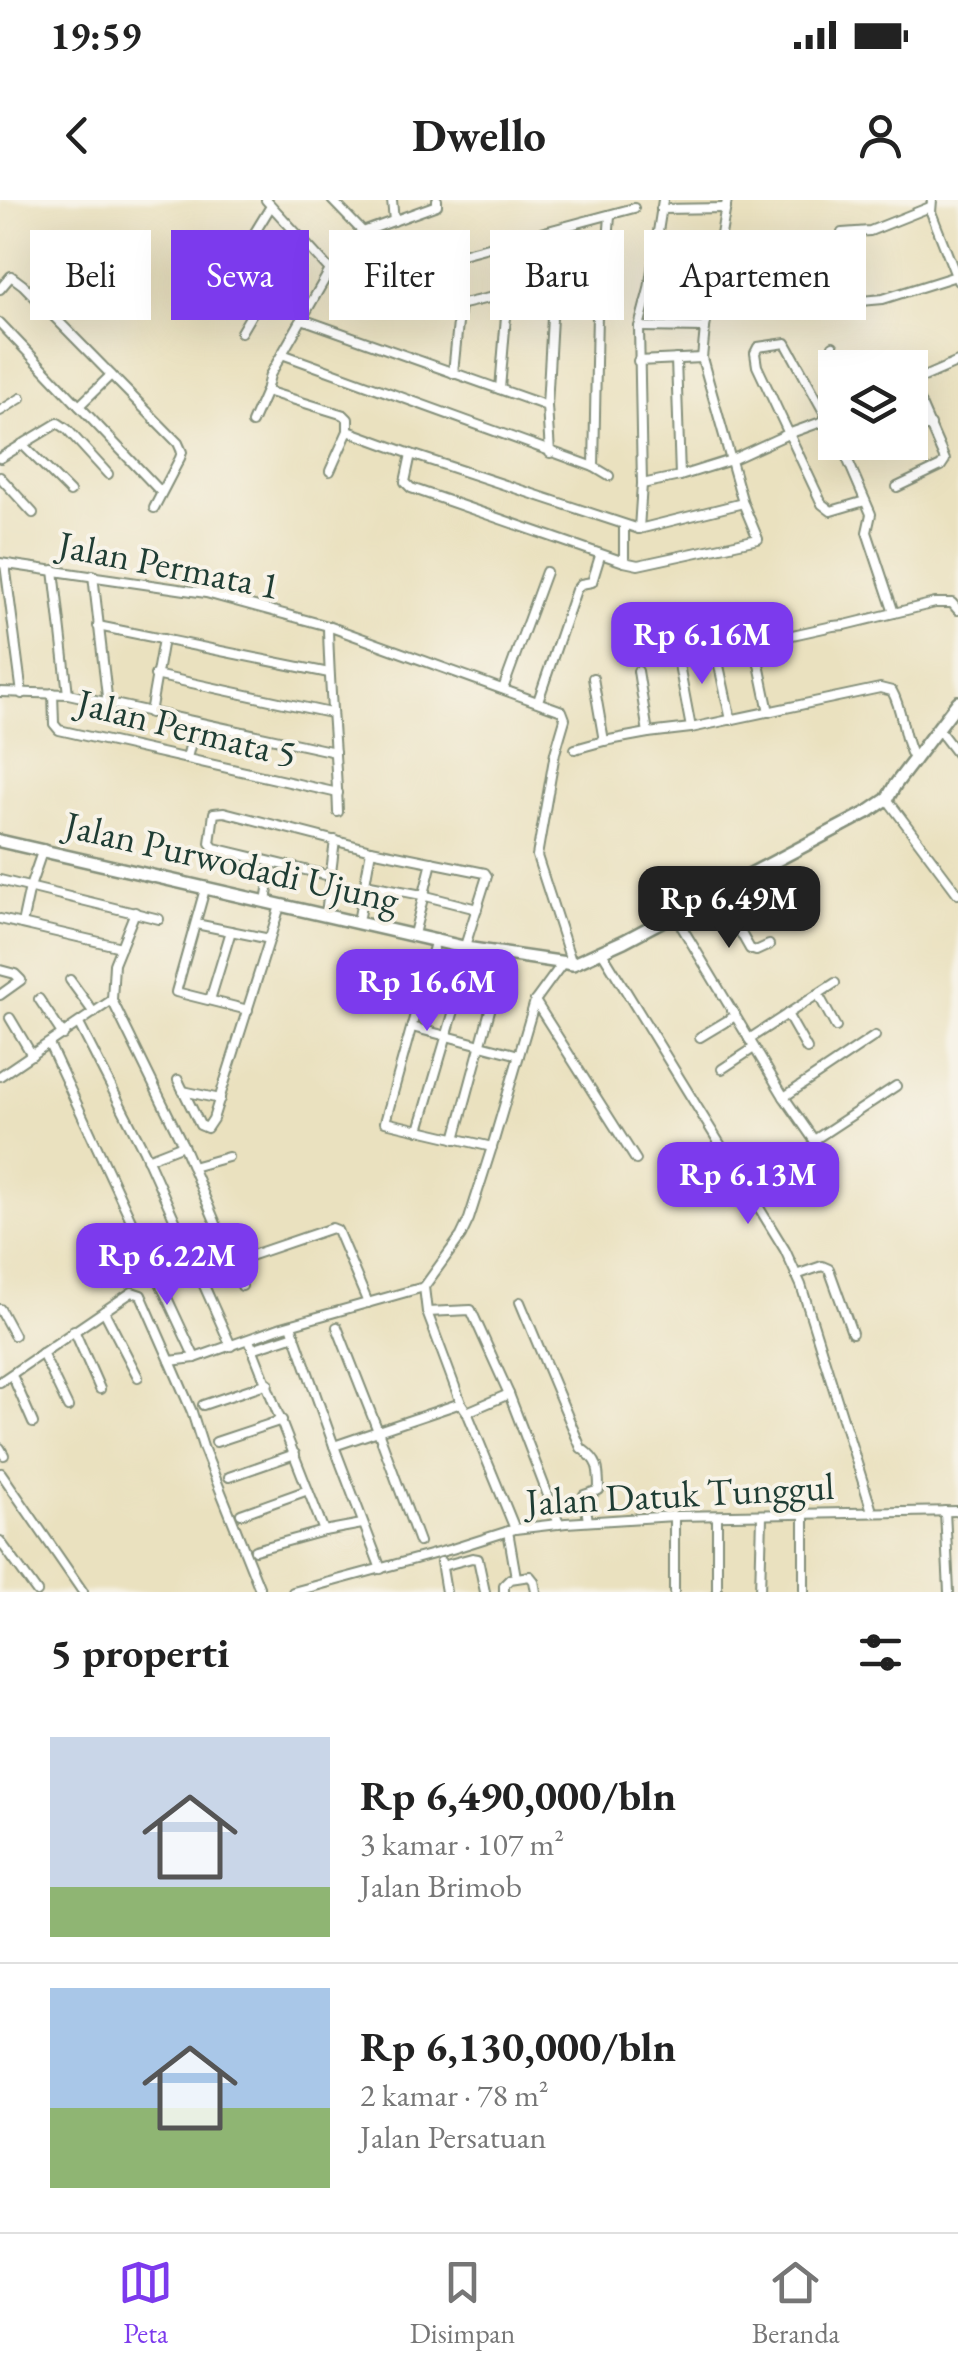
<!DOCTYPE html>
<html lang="id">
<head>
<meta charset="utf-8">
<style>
	:root { --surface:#fff; --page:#f6f6f6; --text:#222; --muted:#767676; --line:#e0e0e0; --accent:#7c3aed }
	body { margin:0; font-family:"EB Garamond",serif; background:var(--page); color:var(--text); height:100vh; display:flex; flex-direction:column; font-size:38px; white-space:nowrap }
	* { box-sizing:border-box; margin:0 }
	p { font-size:32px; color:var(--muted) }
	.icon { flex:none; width:55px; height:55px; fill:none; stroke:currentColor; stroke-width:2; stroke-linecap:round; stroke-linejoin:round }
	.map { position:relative; height:1392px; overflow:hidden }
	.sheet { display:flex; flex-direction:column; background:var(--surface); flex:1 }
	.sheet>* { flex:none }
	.banner { position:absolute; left:30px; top:30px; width:900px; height:90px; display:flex; gap:20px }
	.tools { position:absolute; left:818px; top:150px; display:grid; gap:20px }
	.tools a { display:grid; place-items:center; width:110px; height:110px; border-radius:0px; background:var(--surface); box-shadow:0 10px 40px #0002; font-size:50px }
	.price { position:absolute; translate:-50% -85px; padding:0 22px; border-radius:20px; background:var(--accent); color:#fff; font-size:32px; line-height:65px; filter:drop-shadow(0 2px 5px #0008) }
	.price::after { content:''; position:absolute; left:50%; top:60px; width:30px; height:22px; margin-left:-15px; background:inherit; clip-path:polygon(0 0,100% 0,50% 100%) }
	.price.current { background:#222; color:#fff }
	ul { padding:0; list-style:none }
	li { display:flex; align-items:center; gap:30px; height:250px; padding:0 50px }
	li+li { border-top:2px solid var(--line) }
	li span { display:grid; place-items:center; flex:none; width:280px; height:200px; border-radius:0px; color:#555 }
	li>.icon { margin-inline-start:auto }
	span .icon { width:120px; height:120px; fill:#fffc; stroke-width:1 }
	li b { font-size:42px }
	h2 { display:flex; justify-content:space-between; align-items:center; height:120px; padding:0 50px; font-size:42px }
	.tag { padding:0 35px; border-radius:0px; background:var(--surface); box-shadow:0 10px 40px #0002; font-size:35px; line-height:90px }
	.tag.current { background:var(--accent); color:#fff }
	.status { display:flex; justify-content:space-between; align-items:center; height:70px; padding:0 50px; background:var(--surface); direction:ltr }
	.status svg { height:28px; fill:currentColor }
	header { display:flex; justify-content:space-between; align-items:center; height:130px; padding:0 50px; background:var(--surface); font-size:45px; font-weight:700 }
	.dock { display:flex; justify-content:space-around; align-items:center; height:140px; border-top:2px solid var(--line); background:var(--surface); font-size:28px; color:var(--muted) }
	.dock a { display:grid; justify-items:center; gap:5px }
	.dock .current { color:var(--accent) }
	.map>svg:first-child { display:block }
</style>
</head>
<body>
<div class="status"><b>19:59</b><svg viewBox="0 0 49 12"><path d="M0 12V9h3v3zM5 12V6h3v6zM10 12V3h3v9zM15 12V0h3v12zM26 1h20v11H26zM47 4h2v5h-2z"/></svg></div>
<header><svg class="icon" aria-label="back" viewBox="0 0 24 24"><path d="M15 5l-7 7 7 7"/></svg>Dwello<svg class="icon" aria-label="person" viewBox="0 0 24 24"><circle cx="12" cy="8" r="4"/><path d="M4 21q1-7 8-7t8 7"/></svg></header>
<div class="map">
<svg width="958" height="1392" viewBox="0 0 958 1392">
	<rect width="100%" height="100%" fill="#f7f3e8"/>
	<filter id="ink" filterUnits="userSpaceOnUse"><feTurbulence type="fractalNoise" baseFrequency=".01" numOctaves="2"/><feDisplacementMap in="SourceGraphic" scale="20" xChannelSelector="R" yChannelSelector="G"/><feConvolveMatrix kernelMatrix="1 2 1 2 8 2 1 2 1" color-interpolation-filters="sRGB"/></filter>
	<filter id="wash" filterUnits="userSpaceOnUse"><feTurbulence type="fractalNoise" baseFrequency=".0048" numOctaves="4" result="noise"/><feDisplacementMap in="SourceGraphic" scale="40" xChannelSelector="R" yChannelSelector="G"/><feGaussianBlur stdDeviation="2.25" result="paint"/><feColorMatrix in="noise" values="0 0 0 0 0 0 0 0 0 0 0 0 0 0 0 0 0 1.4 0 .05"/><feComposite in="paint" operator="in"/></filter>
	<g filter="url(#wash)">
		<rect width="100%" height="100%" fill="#eae1bf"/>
	</g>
	<g filter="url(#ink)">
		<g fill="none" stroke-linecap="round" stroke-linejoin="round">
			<g stroke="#848f7a" stroke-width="12">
				<g id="street">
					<polyline points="332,0 363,32 376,77 379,97"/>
					<polyline points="392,0 394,21"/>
					<polyline points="663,0 649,89 639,127 705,128"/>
					<polyline points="932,0 931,12 958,81"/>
					<polyline points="661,9 726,8"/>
					<polyline points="363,32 437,5 437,0"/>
					<polyline points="842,33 870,31 930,7"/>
					<polyline points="654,52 720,50"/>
					<polyline points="330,70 349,82 376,77 634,8"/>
					<polyline points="351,83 379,97 428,112 606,71"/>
					<polyline points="0,89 11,76 23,85 178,243 182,252 180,258 154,308"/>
					<polyline points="649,89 712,91"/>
					<polyline points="213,101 271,6"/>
					<polyline points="740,112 883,99 956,76"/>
					<polyline points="302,119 547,206"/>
					<polyline points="0,123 161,292"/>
					<polyline points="241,132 298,35"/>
					<polyline points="833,146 844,168"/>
					<polyline points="282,154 594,267 609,276"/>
					<polyline points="676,159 680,276"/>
					<polyline points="638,161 702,158"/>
					<polyline points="453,173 460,103"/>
					<polyline points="910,183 958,162"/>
					<polyline points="500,189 508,92"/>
					<polyline points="266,191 344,215 348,219 348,231 411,254 639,329 743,303"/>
					<polyline points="79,206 111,175"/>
					<polyline points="0,211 21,198"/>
					<polyline points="252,223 266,191 270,175 330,70 266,0"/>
					<polyline points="835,232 786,143 758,147 755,153 757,166 822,304 831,311 865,301"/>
					<polyline points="910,233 931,225"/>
					<polyline points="840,242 871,314 867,332 894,413"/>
					<polyline points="22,244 70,292"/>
					<polyline points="874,246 885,242"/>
					<polyline points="550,253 547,206 554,82"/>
					<polyline points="411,254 405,282 411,288 624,362 638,365 758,339 743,303 702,158 705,128 727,0"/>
					<polyline points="0,258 58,223 67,229 108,274"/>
					<polyline points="594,267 597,112 606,71 610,15"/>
					<polyline points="330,271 348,231"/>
					<polyline points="0,277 33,313"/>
					<polyline points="642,284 680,276 731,260 788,234 835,217"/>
					<polyline points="897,287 941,266 945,260 911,182"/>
					<polyline points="624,325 624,362"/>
					<polyline points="639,329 642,284 639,127"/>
					<polyline points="0,363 206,393 328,426 562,511 565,519 555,553 537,656 572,764"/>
					<polyline points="5,364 22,494"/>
					<polyline points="54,370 68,494"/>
					<polyline points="93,375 108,505"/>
					<polyline points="98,426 329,473"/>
					<path d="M328 426C329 489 336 550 338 612"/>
					<polyline points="755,445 769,512"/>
					<polyline points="677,454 691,528"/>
					<polyline points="638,471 648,533"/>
					<polyline points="155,475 330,513"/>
					<path d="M593 478 604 541 648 533 691 528 880 488 892 491C904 512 901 536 915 561"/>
					<polyline points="503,489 546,372"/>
					<polyline points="0,492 68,494 335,552"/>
					<polyline points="53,493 54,524 59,530 338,593"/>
					<polyline points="538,501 576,390 581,384 592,382 600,356"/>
					<polyline points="150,513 163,439"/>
					<polyline points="731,520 716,452 833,426 845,425 935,403 952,403 958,410"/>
					<polyline points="938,529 958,555"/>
					<polyline points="575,549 604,541"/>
					<polyline points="187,558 196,522"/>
					<polyline points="887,599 958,694"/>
					<polyline points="330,676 214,648 210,643 214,613 224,612 371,650 485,673 487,676 465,746"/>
					<polyline points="0,680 159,719"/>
					<polyline points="365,684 422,695 477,709"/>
					<polyline points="205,689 176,792 248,810"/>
					<polyline points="717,691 750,749 756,751 769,745"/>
					<polyline points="266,702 272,663"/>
					<polyline points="135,712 114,764 112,800 183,945 242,1086"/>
					<polyline points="326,714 335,640"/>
					<polyline points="674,714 784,897 814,940 896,886"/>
					<polyline points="0,719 121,747"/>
					<polyline points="358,722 371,650"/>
					<polyline points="22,724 30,687 43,649"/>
					<polyline points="196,724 270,739"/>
					<polyline points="414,734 432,662"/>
					<polyline points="436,739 385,922 492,947"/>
					<polyline points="602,752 785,1050 801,1085 872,1311"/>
					<polyline points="0,770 15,774 21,780 0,795"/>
					<polyline points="70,780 94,813"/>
					<polyline points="818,794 836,827"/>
					<polyline points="39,799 63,835"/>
					<polyline points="210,800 231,731"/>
					<polyline points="535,801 636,960"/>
					<polyline points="787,814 807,849"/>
					<polyline points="10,818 32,855"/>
					<polyline points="79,824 144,951 231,1146"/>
					<polyline points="412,827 519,855"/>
					<polyline points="700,837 735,816"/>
					<polyline points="749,839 835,783"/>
					<polyline points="49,844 195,1158"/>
					<polyline points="722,869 754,848"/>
					<polyline points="0,876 112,800"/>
					<polyline points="178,880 200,925 207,928 213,919 280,706"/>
					<polyline points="183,891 220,899"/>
					<polyline points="784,897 875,836"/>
					<polyline points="419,930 472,749"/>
					<polyline points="455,939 505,755"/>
					<polyline points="814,940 829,965"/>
					<polyline points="147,959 183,945"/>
					<polyline points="192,967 228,957"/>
					<polyline points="232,1062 332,1028 337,1030 368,1103"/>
					<polyline points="796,1075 822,1066 829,1069 852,1133"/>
					<path d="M520 1102 581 1248C599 1261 599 1268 599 1290L584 1295 588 1321"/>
					<polyline points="0,1109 14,1135"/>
					<polyline points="104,1111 138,1177"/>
					<polyline points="427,1112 471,1110 509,1194 559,1324"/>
					<polyline points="291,1125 334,1246 381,1369"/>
					<polyline points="74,1130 100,1189"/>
					<polyline points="249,1140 324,1331"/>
					<polyline points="252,1149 295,1135"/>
					<polyline points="42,1153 68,1207"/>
					<polyline points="170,1161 192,1212 203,1247 261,1392"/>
					<polyline points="12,1175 33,1223"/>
					<polyline points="0,1182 132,1092 141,1095 170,1161 195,1158 282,1127 424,1087"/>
					<polyline points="203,1205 268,1183"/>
					<polyline points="467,1212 509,1194"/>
					<polyline points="216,1242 282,1220"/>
					<polyline points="334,1246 378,1231 337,1127"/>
					<polyline points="0,1248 4,1255"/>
					<polyline points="1,1273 83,1392"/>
					<polyline points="229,1277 295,1254"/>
					<polyline points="945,1311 949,1392"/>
					<polyline points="241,1314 308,1290"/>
					<polyline points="804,1314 804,1392"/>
					<polyline points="717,1316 717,1392"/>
					<polyline points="515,1329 467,1212 461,1203 427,1112 424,1087 461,1036 469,1019 492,947 535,801 562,764"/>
					<polyline points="508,1331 516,1377"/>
					<polyline points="0,1341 37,1392"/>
					<polyline points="419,1342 378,1231 461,1203"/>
					<polyline points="255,1350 324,1331 362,1324"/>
					<polyline points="441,1362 446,1392"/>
					<polyline points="442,1366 472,1358 478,1359 485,1392"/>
					<polyline points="293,1392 452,1349 515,1329 566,1323 674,1316 958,1311"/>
					<polyline points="504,1392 504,1385 510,1379 530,1376 534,1381 536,1392"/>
					<polyline points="674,1392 674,1316"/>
					<polyline points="760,1392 762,1316"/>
				</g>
			</g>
			<g stroke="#848f7a" stroke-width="16">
				<polyline id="secondary" points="0,641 472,749 573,764 624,741 868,612 887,599 895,585 958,502"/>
			</g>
			<use href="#street" stroke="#fff" stroke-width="8"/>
			<use href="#secondary" stroke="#fff" stroke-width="11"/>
		</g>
	</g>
	<g text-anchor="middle" stroke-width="8" stroke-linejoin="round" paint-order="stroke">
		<g font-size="38" fill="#1f3d34" stroke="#f7f3e8">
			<text transform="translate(169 365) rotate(11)" y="13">Jalan Permata 1</text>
			<text transform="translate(187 528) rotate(14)" y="13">Jalan Permata 5</text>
			<text transform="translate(232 662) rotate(13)" y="13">Jalan Purwodadi Ujung</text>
			<text transform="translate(680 1294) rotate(-3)" y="13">Jalan Datuk Tunggul</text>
		</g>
	</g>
</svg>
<div class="tools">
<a><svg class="icon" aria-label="layers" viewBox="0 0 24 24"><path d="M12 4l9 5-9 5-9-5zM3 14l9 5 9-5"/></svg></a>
</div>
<b class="price" style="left:702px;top:487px">Rp 6.16M</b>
<b class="price current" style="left:729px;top:751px">Rp 6.49M</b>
<b class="price" style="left:427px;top:834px">Rp 16.6M</b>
<b class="price" style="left:748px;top:1027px">Rp 6.13M</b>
<b class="price" style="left:167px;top:1108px">Rp 6.22M</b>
<div class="banner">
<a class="tag">Beli</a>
<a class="tag current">Sewa</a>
<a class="tag">Filter</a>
<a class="tag">Baru</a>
<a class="tag">Apartemen</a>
</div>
</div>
<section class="sheet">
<h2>5 properti<svg class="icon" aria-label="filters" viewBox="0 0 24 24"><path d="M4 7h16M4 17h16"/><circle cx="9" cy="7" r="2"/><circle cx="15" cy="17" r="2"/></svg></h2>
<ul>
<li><span style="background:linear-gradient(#c9d6e8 75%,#8fb573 0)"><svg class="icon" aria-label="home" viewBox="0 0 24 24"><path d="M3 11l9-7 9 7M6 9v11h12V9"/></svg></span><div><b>Rp 6,490,000/bln</b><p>3 kamar · 107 m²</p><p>Jalan Brimob</p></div></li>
<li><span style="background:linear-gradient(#a9c7e8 60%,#8fb573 0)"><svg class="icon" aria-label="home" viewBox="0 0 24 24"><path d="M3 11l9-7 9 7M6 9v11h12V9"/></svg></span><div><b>Rp 6,130,000/bln</b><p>2 kamar · 78 m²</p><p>Jalan Persatuan</p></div></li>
</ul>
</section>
<nav class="dock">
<a class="current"><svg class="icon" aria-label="map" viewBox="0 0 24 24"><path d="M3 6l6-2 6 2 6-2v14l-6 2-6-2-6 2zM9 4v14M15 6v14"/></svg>Peta</a>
<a><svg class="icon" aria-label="saved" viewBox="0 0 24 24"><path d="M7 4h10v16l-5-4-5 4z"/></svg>Disimpan</a>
<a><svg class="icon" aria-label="home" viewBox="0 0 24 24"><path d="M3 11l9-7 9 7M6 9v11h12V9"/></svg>Beranda</a>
</nav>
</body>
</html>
